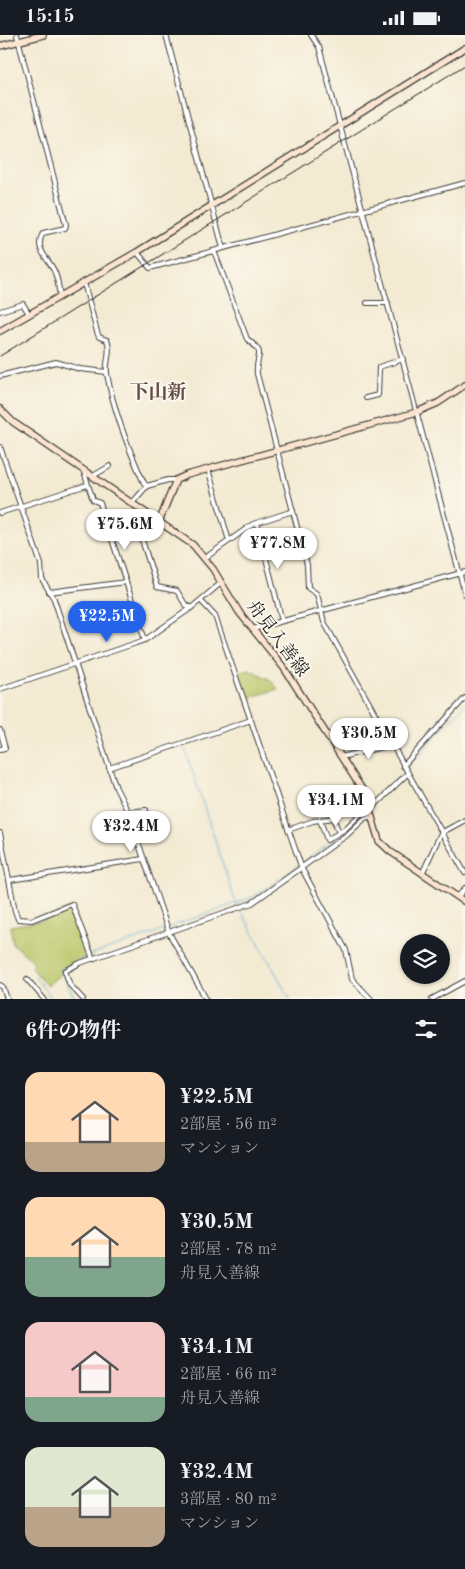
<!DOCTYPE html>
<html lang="ja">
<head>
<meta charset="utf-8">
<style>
	:root { --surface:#171b24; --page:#20242c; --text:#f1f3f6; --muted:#9ea1a6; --accent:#2563eb }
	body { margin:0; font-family:"Old Standard TT","Noto Serif JP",serif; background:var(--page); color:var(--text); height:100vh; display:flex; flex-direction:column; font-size:19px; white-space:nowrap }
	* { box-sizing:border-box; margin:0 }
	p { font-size:16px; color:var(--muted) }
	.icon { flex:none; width:28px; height:28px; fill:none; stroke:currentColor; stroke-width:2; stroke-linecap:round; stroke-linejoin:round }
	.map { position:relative; height:964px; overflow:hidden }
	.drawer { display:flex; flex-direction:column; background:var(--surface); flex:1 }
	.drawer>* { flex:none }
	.controls { position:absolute; left:400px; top:899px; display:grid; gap:10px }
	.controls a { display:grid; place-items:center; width:50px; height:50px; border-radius:50%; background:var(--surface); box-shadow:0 1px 4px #0004; font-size:25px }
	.price { position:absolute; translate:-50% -42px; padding:0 11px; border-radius:18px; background:#fff; color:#222; font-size:16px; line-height:32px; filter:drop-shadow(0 1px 2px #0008) }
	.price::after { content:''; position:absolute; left:50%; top:30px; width:15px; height:11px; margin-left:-8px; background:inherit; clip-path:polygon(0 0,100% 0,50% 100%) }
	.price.current { background:var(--accent); color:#fff }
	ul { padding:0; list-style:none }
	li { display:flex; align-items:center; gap:15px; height:125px; padding:0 25px }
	li span { display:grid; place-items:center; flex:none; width:140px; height:100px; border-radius:15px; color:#555 }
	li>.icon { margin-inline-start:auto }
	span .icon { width:60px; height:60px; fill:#fffc; stroke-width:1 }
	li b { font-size:21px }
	h2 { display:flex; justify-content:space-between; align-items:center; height:60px; padding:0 25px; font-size:21px }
	.status { display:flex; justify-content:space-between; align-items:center; height:35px; padding:0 25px; background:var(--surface); direction:ltr }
	.status svg { height:14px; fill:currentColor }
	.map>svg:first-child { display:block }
</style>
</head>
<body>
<div class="status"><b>15:15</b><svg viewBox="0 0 49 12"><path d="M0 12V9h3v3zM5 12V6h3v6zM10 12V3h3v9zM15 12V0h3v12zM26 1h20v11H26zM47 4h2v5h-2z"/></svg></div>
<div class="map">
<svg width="465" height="964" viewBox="0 0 465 964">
	<rect width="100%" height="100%" fill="#fbf7ec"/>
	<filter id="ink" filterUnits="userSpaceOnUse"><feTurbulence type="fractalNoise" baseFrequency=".02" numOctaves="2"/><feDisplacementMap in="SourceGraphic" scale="10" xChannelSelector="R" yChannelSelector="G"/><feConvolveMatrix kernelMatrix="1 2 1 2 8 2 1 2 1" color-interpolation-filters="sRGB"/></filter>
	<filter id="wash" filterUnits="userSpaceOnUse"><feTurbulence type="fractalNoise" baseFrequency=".0096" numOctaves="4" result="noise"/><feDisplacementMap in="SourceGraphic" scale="20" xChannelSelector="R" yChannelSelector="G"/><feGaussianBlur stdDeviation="1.12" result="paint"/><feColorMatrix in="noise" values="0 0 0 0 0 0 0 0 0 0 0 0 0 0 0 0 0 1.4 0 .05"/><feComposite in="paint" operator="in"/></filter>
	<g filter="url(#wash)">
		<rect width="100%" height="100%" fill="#f3ead2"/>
		<g fill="#b9c668" stroke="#6a7142">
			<polygon points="249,634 271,645 278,654 246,664 237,637"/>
			<polygon points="72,872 90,923 64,936 47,951 31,932 34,927 13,909 10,891 41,886"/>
		</g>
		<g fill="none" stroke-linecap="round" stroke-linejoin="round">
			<g stroke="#62abd9" stroke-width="1">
				<polyline points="185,714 234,863 290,964"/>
				<polyline points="381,761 465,669"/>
				<polyline points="170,892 250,863 269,852 338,801"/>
				<polyline points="34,941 52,964"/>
				<polyline points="75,964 60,934 86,922 166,894"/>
			</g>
		</g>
	</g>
	<g filter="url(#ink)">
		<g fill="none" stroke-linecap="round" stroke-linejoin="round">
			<g stroke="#3c3b37" stroke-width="6">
				<g id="street">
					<path d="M17 0 66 190 65 193 43 198C33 215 50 224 55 238 58 245 59 254 60 262"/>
					<polyline points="166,0 223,213"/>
					<polyline points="311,0 319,12 465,559"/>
					<path d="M214 216 247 304C268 320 255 318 257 339L307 530 308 553 317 559 324 587 408 738 371 774"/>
					<polyline points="137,217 150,233 465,148"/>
					<path d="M84 248 97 297 99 302 107 305C112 316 105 327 107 339 114 377 128 413 144 448L147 451 168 445H176"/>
					<polyline points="367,268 388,268"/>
					<polyline points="0,276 23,269 29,279"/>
					<polyline points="0,341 56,327 80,334 107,337"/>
					<polyline points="366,363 378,360 379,332 403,324"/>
					<polyline points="0,412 41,529 42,544 54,564 116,753 128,777 169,898 206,964"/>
					<polyline points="83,434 93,465 100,468 145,605"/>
					<polyline points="208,434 229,506"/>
					<polyline points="93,441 110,431"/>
					<polyline points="132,468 147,451"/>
					<polyline points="142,475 135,483 157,552 177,556 185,569 191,573"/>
					<polyline points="0,478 87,450"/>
					<polyline points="257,488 282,586"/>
					<polyline points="205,523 253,489 293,476"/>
					<polyline points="49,557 126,547"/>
					<polyline points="201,566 215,581 302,834 346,915 352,944 371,964"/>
					<polyline points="253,594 465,537"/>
					<polyline points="0,654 145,605 191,573 221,548"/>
					<polyline points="0,695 5,713 0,714"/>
					<polyline points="341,722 391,710"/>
					<polyline points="403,731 465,663"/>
					<polyline points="109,733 251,685"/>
					<polyline points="408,738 465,838"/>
					<polyline points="128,777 146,775"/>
					<polyline points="333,783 339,797"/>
					<polyline points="320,785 327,805 345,794 369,771"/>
					<polyline points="288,795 313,786 333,783 329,770 368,768"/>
					<polyline points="0,798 15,876 18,884 32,885 72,869 93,924"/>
					<polyline points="422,839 441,798 465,785"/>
					<polyline points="10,845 143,824"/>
					<polyline points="458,862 465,853"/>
					<polyline points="27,944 44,964"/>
					<polyline points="0,950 3,952 7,964"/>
					<polyline points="83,964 70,950 65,936 80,928 252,868 347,800 365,783 372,781"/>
					<polyline points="432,964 465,946"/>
				</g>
			</g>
			<g stroke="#3c3b37" stroke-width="8">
				<g id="secondary">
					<polyline points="0,11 43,0"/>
					<polyline points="0,296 137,217 465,13"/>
					<polyline points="0,374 13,387 193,510 213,534 239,577 284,633 365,759 379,806 391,817 465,867"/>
					<polyline points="159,487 176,445 187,440 417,377 438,368 465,350"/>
				</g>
			</g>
			<use href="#street" stroke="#fff" stroke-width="4"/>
			<use href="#secondary" stroke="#fce5d0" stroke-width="5.5"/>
			<polyline stroke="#1c1c1c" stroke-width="1" points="0,321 465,30"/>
		</g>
	</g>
	<g text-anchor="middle" stroke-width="4" stroke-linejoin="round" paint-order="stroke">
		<g font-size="18" fill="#1c1c1c" stroke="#fbf7ec">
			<text transform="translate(278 603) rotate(53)" y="6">舟見入善線</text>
		</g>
		<g font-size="19" font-weight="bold" fill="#634b45" stroke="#fbf7ec">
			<text x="158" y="363">下山新</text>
		</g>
	</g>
</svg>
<div class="controls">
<a><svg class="icon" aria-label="layers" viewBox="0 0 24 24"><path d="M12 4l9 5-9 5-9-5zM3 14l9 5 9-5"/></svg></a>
</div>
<b class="price" style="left:125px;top:516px">¥75.6M</b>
<b class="price" style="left:278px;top:535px">¥77.8M</b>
<b class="price current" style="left:107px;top:608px">¥22.5M</b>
<b class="price" style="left:369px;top:725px">¥30.5M</b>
<b class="price" style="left:336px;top:792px">¥34.1M</b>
<b class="price" style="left:131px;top:818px">¥32.4M</b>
</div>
<section class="drawer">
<h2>6件の物件<svg class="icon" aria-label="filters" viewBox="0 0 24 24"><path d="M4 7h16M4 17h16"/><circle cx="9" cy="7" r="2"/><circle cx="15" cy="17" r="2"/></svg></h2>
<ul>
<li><span style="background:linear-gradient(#ffd9b3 70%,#b9a48a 0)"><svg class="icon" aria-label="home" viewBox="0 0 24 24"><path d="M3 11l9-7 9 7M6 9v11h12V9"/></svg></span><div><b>¥22.5M</b><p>2部屋 · 56 m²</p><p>マンション</p></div></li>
<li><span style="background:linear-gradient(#ffd9b3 60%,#7fa58c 0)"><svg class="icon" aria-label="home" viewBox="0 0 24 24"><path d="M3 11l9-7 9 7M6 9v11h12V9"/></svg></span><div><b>¥30.5M</b><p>2部屋 · 78 m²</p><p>舟見入善線</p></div></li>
<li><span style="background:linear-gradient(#f6c9c9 75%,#7fa58c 0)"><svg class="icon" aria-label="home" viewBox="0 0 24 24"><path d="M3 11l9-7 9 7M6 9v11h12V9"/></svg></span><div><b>¥34.1M</b><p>2部屋 · 66 m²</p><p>舟見入善線</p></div></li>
<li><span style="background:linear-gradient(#dfe7d0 60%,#b9a48a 0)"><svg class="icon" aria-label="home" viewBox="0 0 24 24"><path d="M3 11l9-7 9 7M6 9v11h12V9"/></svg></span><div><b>¥32.4M</b><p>3部屋 · 80 m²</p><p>マンション</p></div></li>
</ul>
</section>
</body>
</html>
